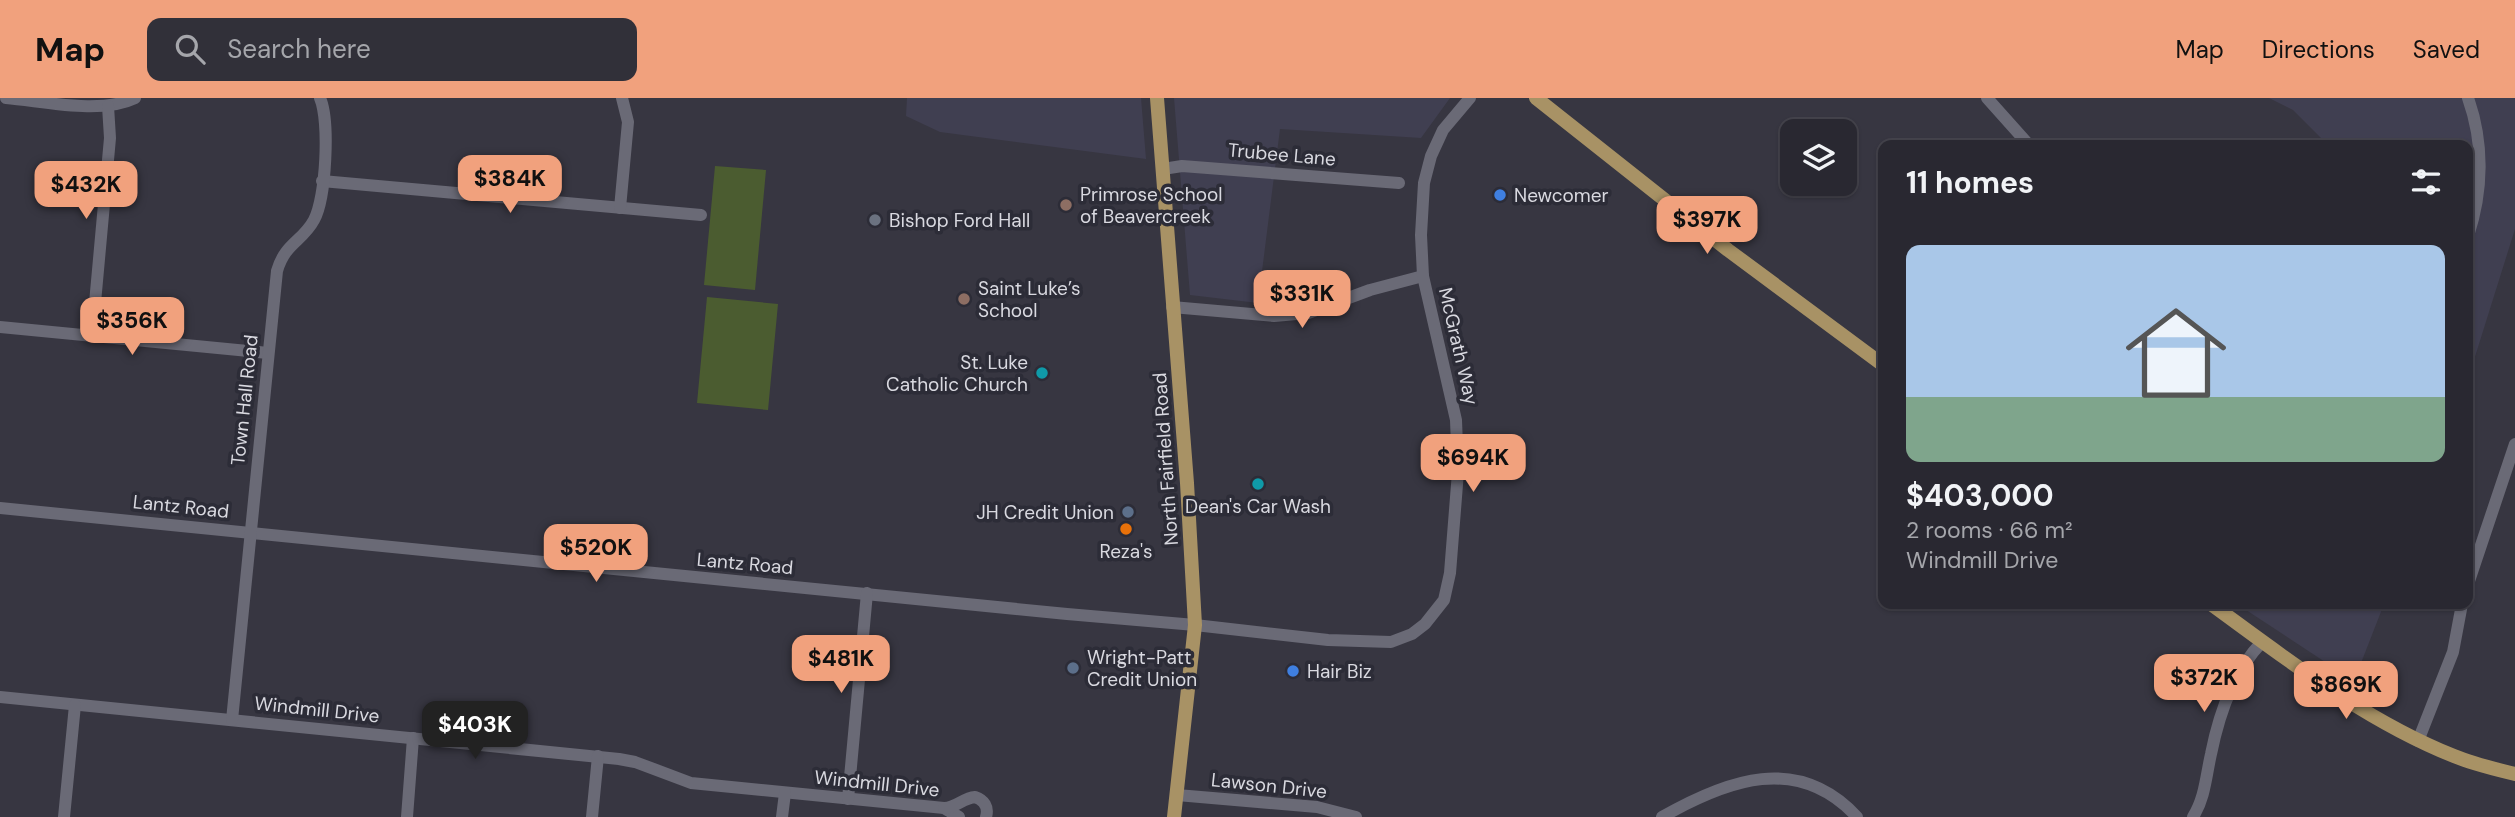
<!DOCTYPE html>
<html lang="en">
<head>
<meta charset="utf-8">
<style>
	:root { --surface:#292831; --page:#313039; --text:#f1f3f6; --muted:#a5a6ab; --line:#45444d; --accent:#f1a17d }
	body { margin:0; font-family:"DM Sans",sans-serif; background:var(--page); color:var(--text); height:100vh; display:flex; flex-direction:column; font-size:26px; white-space:nowrap }
	* { box-sizing:border-box; margin:0 }
	p { font-size:23px; color:var(--muted) }
	.icon { flex:none; width:38px; height:38px; fill:none; stroke:currentColor; stroke-width:2; stroke-linecap:round; stroke-linejoin:round }
	.map { position:relative; flex:1; overflow:hidden }
	.sheet { position:absolute; left:1878px; top:42px; width:595px; height:469px; display:flex; flex-direction:column; background:var(--surface); border-radius:14px; box-shadow:0 2px 5px #0004,0 0 0 2px var(--line) }
	.sheet>* { flex:none }
	.tools { position:absolute; left:1780px; top:21px; display:grid; gap:14px }
	.tools a { display:grid; place-items:center; width:77px; height:77px; border-radius:14px; background:var(--surface); box-shadow:0 2px 5px #0004,0 0 0 2px var(--line); font-size:35px }
	.price { position:absolute; translate:-50% -60px; padding:0 16px; border-radius:14px; background:var(--accent); color:#111; font-size:23px; line-height:46px; filter:drop-shadow(0 2px 4px #0008) }
	.price::after { content:''; position:absolute; left:50%; top:42px; width:21px; height:16px; margin-left:-10px; background:inherit; clip-path:polygon(0 0,100% 0,50% 100%) }
	.price.selected { background:#222; color:#fff }
	ul { padding:0; list-style:none }
	li { display:grid; align-content:center; gap:14px; height:371px; padding:0 28px }
	li+li { border-top:2px solid var(--line) }
	li span { display:grid; place-items:center; height:217px; border-radius:14px; color:#555 }
	li>.icon { margin-inline-start:auto }
	span .icon { width:126px; height:126px; fill:#fffc; stroke-width:1 }
	li b { font-size:30px }
	h2 { display:flex; justify-content:space-between; align-items:center; height:84px; padding:0 28px; font-size:30px }
	header { display:flex; align-items:center; gap:42px; box-sizing:border-box; height:98px; padding:0 35px; background:var(--accent); color:#111 }
	header strong { font-size:33px }
	nav { display:flex; gap:38px; margin-inline-start:auto; font-size:24px }
	.search { width:490px; height:63px; background:var(--page); display:flex; align-items:center; gap:18px; box-sizing:border-box; padding:0 24px; border-radius:14px; color:var(--muted); font-size:26px }
	.map>svg:first-child { display:block }
</style>
</head>
<body>
<header>
<strong>Map</strong>
<div class="search"><svg class="icon" aria-label="search" viewBox="0 0 24 24"><circle cx="10" cy="10" r="6"/><path d="M15 15l6 6"/></svg>Search here</div>
<nav><a>Map</a><a>Directions</a><a>Saved</a></nav>
</header>
<div class="map">
<svg width="2515" height="719" viewBox="0 0 2515 719">
	<rect width="100%" height="100%" fill="#373641"/>
	<g fill="#403f51">
		<polygon points="907,0 1141,0 1146,61 940,34 906,18"/>
		<polygon points="1174,0 1450,0 1421,40 1280,31 1258,205 1190,197"/>
		<polygon points="2269,0 2515,0 2515,131 2468,281 2468,47 2328,47 2293,12"/>
		<polygon points="2237,506 2384,506 2354,583"/>
	</g>
	<g fill="#4b5c30">
		<polygon points="715,68 766,72 755,192 704,187"/>
		<polygon points="707,199 778,206 768,312 697,305"/>
	</g>
	<g fill="none" stroke-linecap="round" stroke-linejoin="round">
		<g stroke="#6a6a76" stroke-width="12">
			<path d="M6 0C43 3 100 17 135 0"/>
			<polyline points="1987,0 2029,47"/>
			<polyline points="1163,71 1182,68 1399,85"/>
			<polyline points="322,83 701,117"/>
			<polyline points="620,110 628,24 622,0"/>
			<path d="M2468 138C2483 93 2484 45 2468 0"/>
			<polyline points="1172,209 1274,218 1308,215 1370,192 1423,178"/>
			<polyline points="0,229 268,255"/>
			<polyline points="92,238 110,40 108,8"/>
			<polyline points="0,410 1067,516 1195,527 1328,542 1391,544 1412,536 1425,526 1444,502 1450,475 1458,374 1456,322 1423,178 1421,137 1424,85 1431,58 1443,32 1470,0"/>
			<polyline points="2468,486 2515,346"/>
			<polyline points="0,599 619,661 635,664 691,685 944,710 959,719"/>
			<path d="M232 622 277 173C285 145 302 144 314 122 326 100 330 23 320 0"/>
			<polyline points="2418,643 2453,554 2462,506"/>
			<polyline points="1177,697 1317,709 1356,719"/>
			<polyline points="848,701 867,495"/>
			<path d="M944 710C956 710 963 700 975 699 984 702 989 709 986 719"/>
			<polyline points="64,719 75,607"/>
			<polyline points="407,719 413,640"/>
			<polyline points="592,719 598,658"/>
			<polyline points="782,719 785,695"/>
			<path d="M1662 719C1727 682 1798 655 1857 719"/>
			<path d="M2193 719C2205 700 2206 678 2211 656 2219 616 2233 574 2262 544"/>
		</g>
		<g stroke="#a89265" stroke-width="14">
			<polyline points="1157,0 1187,385 1195,527 1174,719"/>
			<polyline points="1536,0 1728,152 1883,267"/>
			<path d="M2211 506C2288 562 2364 622 2454 658 2473 666 2495 671 2515 676"/>
		</g>
	</g>
	<g fill="#3f7fe0" stroke="#2c2c37" stroke-width="2.5">
		<circle cx="1500" cy="97" r="7"/>
		<circle cx="1293" cy="573" r="7"/>
	</g>
	<g fill="#8d6e63" stroke="#2c2c37" stroke-width="2.5">
		<circle cx="1066" cy="107" r="7"/>
		<circle cx="964" cy="201" r="7"/>
	</g>
	<circle fill="#6b7280" stroke="#2c2c37" stroke-width="2.5" cx="875" cy="122" r="7"/>
	<g fill="#0f9aa8" stroke="#2c2c37" stroke-width="2.5">
		<circle cx="1042" cy="275" r="7"/>
		<circle cx="1258" cy="386" r="7"/>
	</g>
	<g fill="#5c6f8a" stroke="#2c2c37" stroke-width="2.5">
		<circle cx="1128" cy="414" r="7"/>
		<circle cx="1073" cy="570" r="7"/>
	</g>
	<circle fill="#e8710a" stroke="#2c2c37" stroke-width="2.5" cx="1126" cy="431" r="7"/>
	<g text-anchor="middle" stroke-width="7" stroke-linejoin="round" paint-order="stroke">
		<g font-size="19" fill="#d9d9e0" stroke="#2c2c37">
			<text transform="translate(1282 56) rotate(5)" y="7">Trubee Lane</text>
			<text transform="translate(1459 248) rotate(77)" y="7">McGrath Way</text>
			<text transform="translate(244 302) rotate(-84)" y="7">Town Hall Road</text>
			<text transform="translate(1165 361) rotate(-94)" y="7">North Fairfield Road</text>
			<text transform="translate(181 408) rotate(6)" y="7">Lantz Road</text>
			<text transform="translate(745 465) rotate(5)" y="7">Lantz Road</text>
			<text transform="translate(317 611) rotate(6)" y="7">Windmill Drive</text>
			<text transform="translate(877 685) rotate(6)" y="7">Windmill Drive</text>
			<text transform="translate(1269 687) rotate(6)" y="7">Lawson Drive</text>
		</g>
		<g font-size="19" fill="#d9d9e0" stroke="#2c2c37" text-anchor="start">
			<text x="1080" y="103">Primrose School<tspan x="1080" dy="22">of Beavercreek</tspan></text>
			<text x="1514" y="104">Newcomer</text>
			<text x="889" y="129">Bishop Ford Hall</text>
			<text x="978" y="197">Saint Luke’s<tspan x="978" dy="22">School</tspan></text>
			<text x="1028" y="271" text-anchor="end">St. Luke<tspan x="1028" dy="22">Catholic Church</tspan></text>
			<text x="1258" y="415" text-anchor="middle">Dean's Car Wash</text>
			<text x="1114" y="421" text-anchor="end">JH Credit Union</text>
			<text x="1126" y="460" text-anchor="middle">Reza's</text>
			<text x="1087" y="566">Wright-Patt<tspan x="1087" dy="22">Credit Union</tspan></text>
			<text x="1307" y="580">Hair Biz</text>
		</g>
	</g>
</svg>
<div class="tools">
<a><svg class="icon" aria-label="layers" viewBox="0 0 24 24"><path d="M12 4l9 5-9 5-9-5zM3 14l9 5 9-5"/></svg></a>
</div>
<b class="price" style="left:510px;top:117px">$384K</b>
<b class="price" style="left:86px;top:123px">$432K</b>
<b class="price" style="left:1707px;top:158px">$397K</b>
<b class="price" style="left:1302px;top:232px">$331K</b>
<b class="price" style="left:132px;top:259px">$356K</b>
<b class="price" style="left:1473px;top:396px">$694K</b>
<b class="price" style="left:596px;top:486px">$520K</b>
<b class="price" style="left:841px;top:597px">$481K</b>
<b class="price" style="left:2204px;top:616px">$372K</b>
<b class="price" style="left:2346px;top:623px">$869K</b>
<b class="price selected" style="left:475px;top:663px">$403K</b>
<section class="sheet">
<h2>11 homes<svg class="icon" aria-label="filters" viewBox="0 0 24 24"><path d="M4 7h16M4 17h16"/><circle cx="9" cy="7" r="2"/><circle cx="15" cy="17" r="2"/></svg></h2>
<ul>
<li><span style="background:linear-gradient(#a9c7e8 70%,#7fa58c 0)"><svg class="icon" aria-label="home" viewBox="0 0 24 24"><path d="M3 11l9-7 9 7M6 9v11h12V9"/></svg></span><div><b>$403,000</b><p>2 rooms · 66 m²</p><p>Windmill Drive</p></div></li>
</ul>
</section>
</div>
</body>
</html>
